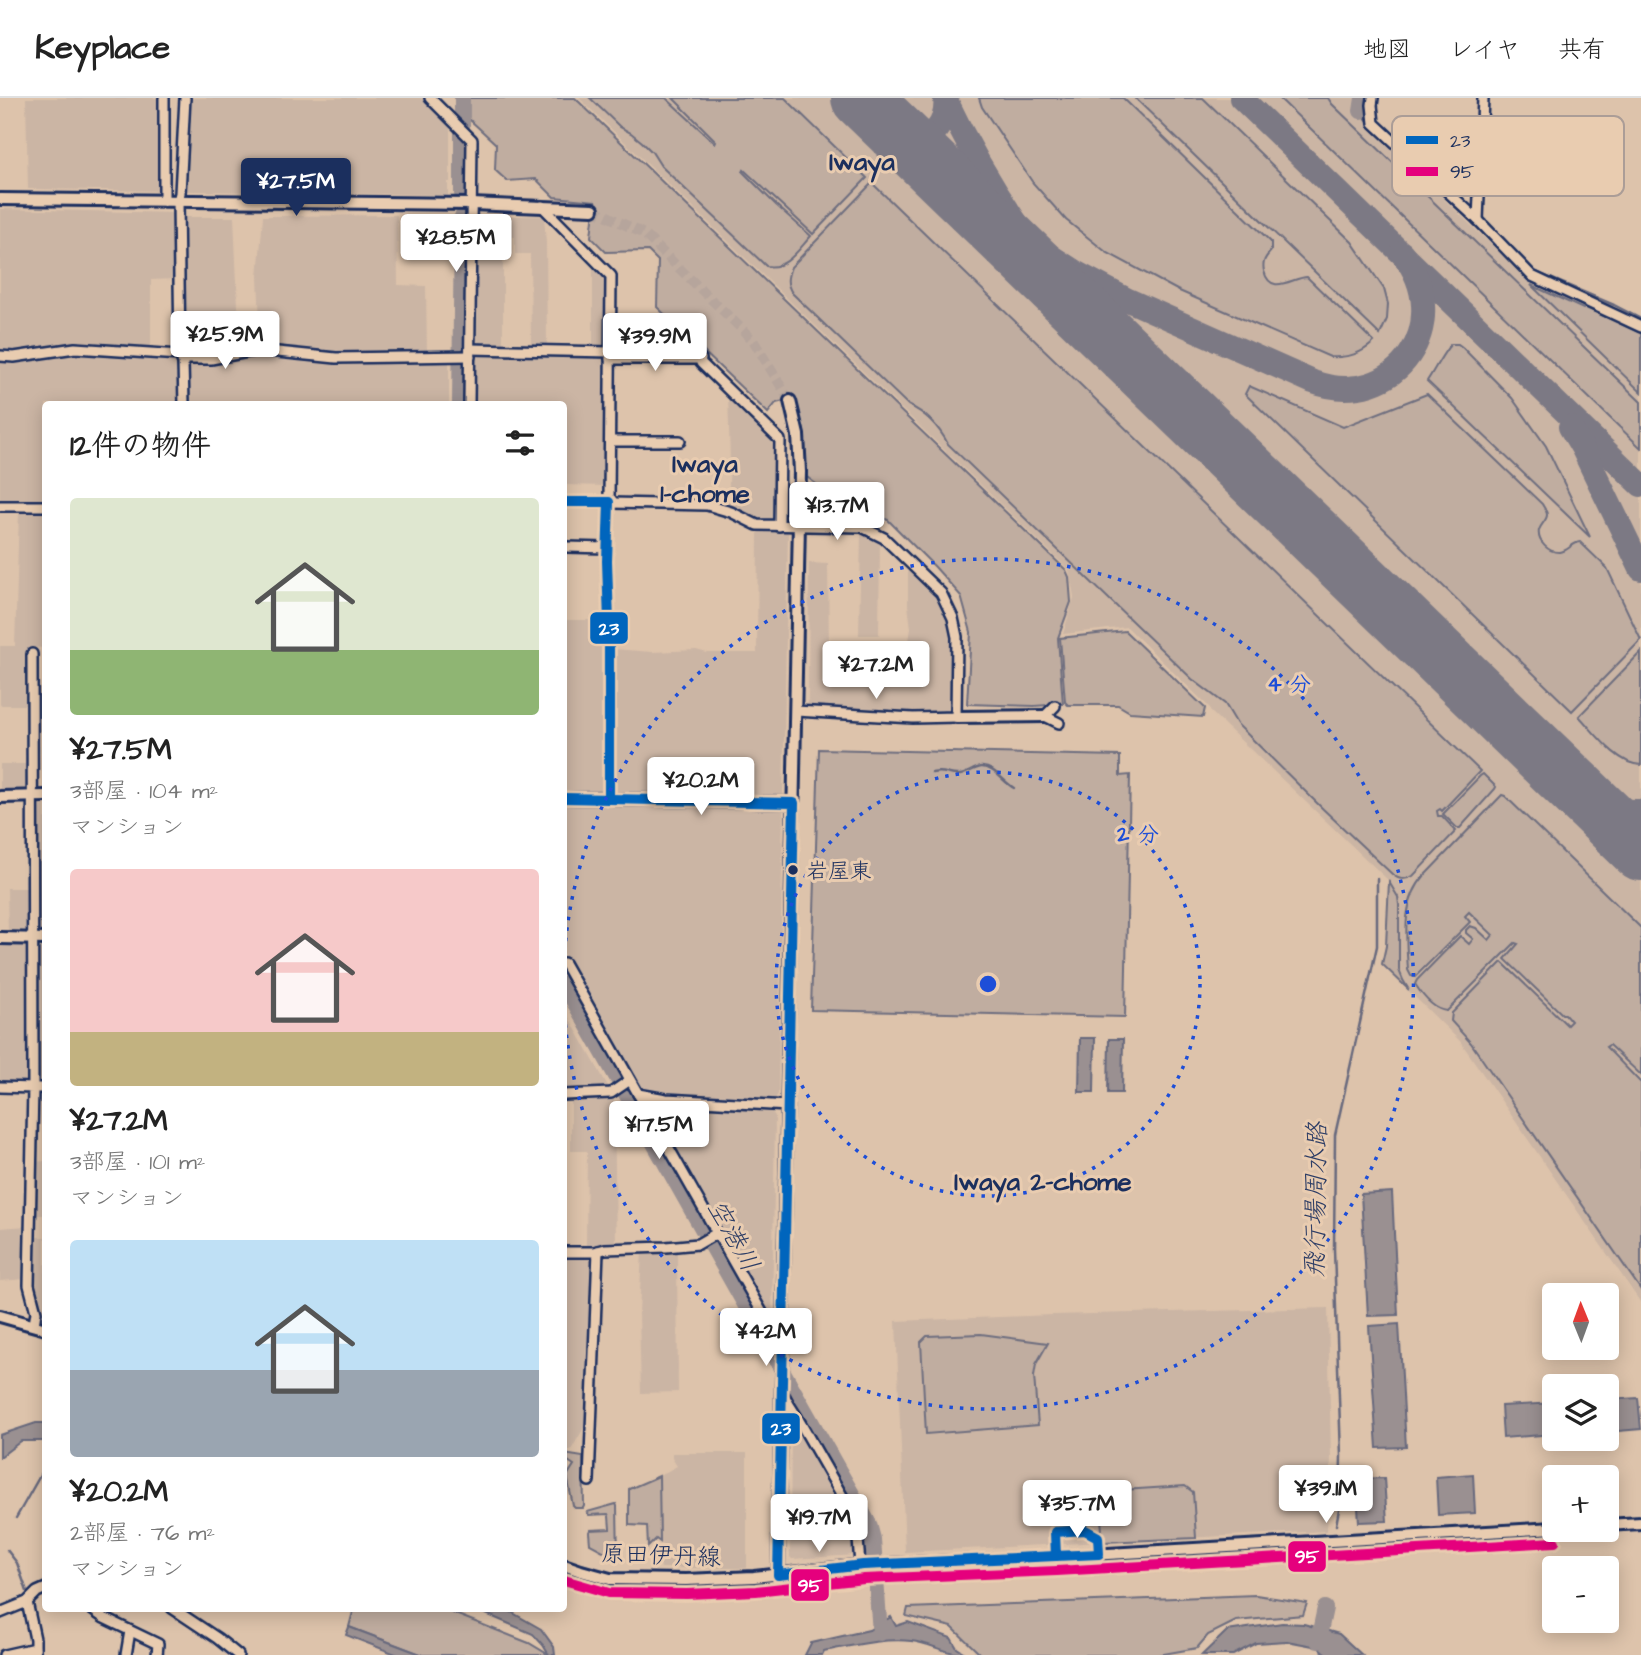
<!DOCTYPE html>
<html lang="ja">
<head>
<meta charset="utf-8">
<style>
	:root { --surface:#fff; --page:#f6f6f6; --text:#222; --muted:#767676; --line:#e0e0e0; --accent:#1b2f5e }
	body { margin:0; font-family:"Architects Daughter","Klee One",sans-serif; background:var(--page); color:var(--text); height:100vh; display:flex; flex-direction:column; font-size:26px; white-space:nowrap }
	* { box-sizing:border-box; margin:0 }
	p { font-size:23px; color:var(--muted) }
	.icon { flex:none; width:38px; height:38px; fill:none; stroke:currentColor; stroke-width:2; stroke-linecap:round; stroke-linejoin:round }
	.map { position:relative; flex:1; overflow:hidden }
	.drawer { position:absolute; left:42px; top:303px; width:525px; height:1211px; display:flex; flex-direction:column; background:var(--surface); border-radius:7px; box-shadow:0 4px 18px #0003 }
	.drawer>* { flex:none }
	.needle { width:46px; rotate:359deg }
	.fabs { position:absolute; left:1542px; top:1185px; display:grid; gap:14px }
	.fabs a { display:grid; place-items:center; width:77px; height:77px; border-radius:7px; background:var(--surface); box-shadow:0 4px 18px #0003; font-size:35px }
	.price { position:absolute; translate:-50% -60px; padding:0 16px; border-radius:7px; background:#fff; color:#222; font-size:23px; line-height:46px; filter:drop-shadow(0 2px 4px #0008) }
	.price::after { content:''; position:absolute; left:50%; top:42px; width:21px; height:16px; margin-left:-10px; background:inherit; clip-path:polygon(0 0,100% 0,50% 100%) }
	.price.selected { background:var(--accent); color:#fff }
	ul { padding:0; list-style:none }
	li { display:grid; align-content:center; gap:14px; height:371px; padding:0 28px }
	li span { display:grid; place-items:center; height:217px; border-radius:7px; color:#555 }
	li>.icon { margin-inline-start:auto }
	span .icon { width:126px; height:126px; fill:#fffc; stroke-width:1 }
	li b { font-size:30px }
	h2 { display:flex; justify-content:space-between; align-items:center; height:84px; padding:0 28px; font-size:30px }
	header { display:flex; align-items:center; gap:42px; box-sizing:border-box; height:98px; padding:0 35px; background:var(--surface); border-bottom:2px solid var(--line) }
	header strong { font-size:33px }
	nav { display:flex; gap:38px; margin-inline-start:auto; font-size:24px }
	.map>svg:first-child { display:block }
</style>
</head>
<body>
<header>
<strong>Keyplace</strong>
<nav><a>地図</a><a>レイヤ</a><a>共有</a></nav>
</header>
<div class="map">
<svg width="1641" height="1557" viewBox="0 0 1641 1557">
	<rect width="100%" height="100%" fill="#ddc3ab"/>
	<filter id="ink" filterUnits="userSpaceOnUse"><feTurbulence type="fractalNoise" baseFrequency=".0143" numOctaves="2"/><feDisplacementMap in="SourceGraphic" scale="14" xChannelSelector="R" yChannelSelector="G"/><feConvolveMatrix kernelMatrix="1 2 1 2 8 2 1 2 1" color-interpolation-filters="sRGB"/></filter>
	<g filter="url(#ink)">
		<g fill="#cbb5a4">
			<polygon points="26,0 159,0 160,93 28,91"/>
			<polygon points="190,0 422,0 450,28 450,84 448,84 448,97 185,93"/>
			<polygon points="579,0 1355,0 1353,14 1357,16 1366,15 1367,27 1532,186 1581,208 1583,206 1641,232 1641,1205 1460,943 1381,866 1385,847 1388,782 1210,613 1210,610 1127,529 1063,536 1074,499 1069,472"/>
			<polygon points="0,111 176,115 176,181 151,182 151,252 0,255"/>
			<polygon points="397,117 398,187 426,188 427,256 341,258 261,250 258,179 263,118"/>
			<polygon points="476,118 544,118 546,145 547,249 531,248 530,156 515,156 515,139 503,139 503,248 480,247 476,241"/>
			<polygon points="182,119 234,119 240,253 219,257 191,259 183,251"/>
			<polygon points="593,165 609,180 609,246 604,250 593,250"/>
			<polygon points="76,254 177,260 181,271 181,306 46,306 45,403 0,402 0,261"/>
			<polygon points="480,254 603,257 609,264 608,388 564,387 564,306 475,306 475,259"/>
			<polygon points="255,257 449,261 449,306 188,306 187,269 191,264"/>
			<polygon points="728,295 777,343 776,419 773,422 753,421 728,406 730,364"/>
			<polygon points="45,412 45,550 28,549 29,607 0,607 0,548 15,548 19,413"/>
			<polygon points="758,431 788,431 783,696 615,696 612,693 613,551 652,554 696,552 707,555 757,555"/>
			<polygon points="861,435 880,442 879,537 859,537"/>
			<polygon points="809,465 828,466 829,555 907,556 911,530 908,507 908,469 933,493 943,507 950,523 952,535 952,612 947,617 897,615 808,608"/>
			<polygon points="564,522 604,522 606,692 604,696 564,695"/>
			<polygon points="0,666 29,666 29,691 27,693 0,693"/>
			<polygon points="40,704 45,704 45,837 37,836 38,706"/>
			<polygon points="564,704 615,704 619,707 783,710 778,996 775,1001 658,994 638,988 564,857"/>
			<polygon points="7,790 29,790 29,837 8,836"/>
			<polygon points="0,845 29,846 26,984 0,984"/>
			<polygon points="37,845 45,845 45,986 36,986"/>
			<polygon points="564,911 609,990 608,991 564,994"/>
			<polygon points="614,999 616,1148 586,1149 587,1053 571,1053 571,1003"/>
			<polygon points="653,1007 770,1012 775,1018 772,1224 651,1012"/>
			<polygon points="45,1063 45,1117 34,1117 34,1064"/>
			<polygon points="27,1128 25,1181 0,1183 0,1130"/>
			<polygon points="33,1139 45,1139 45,1215 41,1214 33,1196"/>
			<polygon points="677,1152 678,1294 641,1295 639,1215 642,1153"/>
			<polygon points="591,1159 594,1164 585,1328 571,1352 564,1352 564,1160"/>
			<polygon points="1328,1210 1331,1360 1327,1433 905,1454 896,1223 1053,1217"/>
			<polygon points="791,1320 794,1320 845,1412 855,1447 856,1457 792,1461 790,1459"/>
			<polygon points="672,1355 747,1355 747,1470 661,1470 659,1461 668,1453 660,1444 659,1378 677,1368 672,1360"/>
		</g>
		<g fill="#c0ada0" stroke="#6e6e7f" stroke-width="2">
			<polygon points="456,0 575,0 1066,472 1069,479 1071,504 1058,540 1063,606 1034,608 967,606 971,534 961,498 935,469 888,422 844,408 807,379 804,333 795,300 776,305 768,315 657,209 658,163 648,153 606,154 591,139 595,103 554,99 536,81 507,83 495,72 496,46 456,9"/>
			<path d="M590 0H666L715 45 716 43 673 0H785L867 80 813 136 744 72 743 74 776 107 811 138C798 152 786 172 766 168L661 68 652 54 642 44 631 35 620 29Z"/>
			<path d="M979 0H1123L1271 144V153C1265 160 1262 164 1264 173 1271 199 1293 179 1307 179L1374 244C1361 256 1348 260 1330 259L1177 192 1106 154 1066 122 1033 85 982 9Z"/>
			<polygon points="1135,0 1203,0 1352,144 1384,191 1388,206 1387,221 1380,237"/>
			<polygon points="1279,0 1328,0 1332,6 1641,304 1641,350"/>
			<path d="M872 85 1480 673 1442 713 1440 711 1437 713 1438 718H1442L1456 733 1413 778C1406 782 1399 782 1393 777L1323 711 1237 626 1225 606 1192 581 948 346C939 329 926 315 908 307L792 195C786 185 787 180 791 169Z"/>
			<polygon points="1531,187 1583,211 1584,209 1641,235 1641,294"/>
			<path d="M1451 246H1458L1462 249 1512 300 1546 348 1590 439 1427 283C1434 273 1443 254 1451 246Z"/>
			<path d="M1249 288 1343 329 1427 296 1542 406C1544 410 1547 413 1547 417 1547 422 1541 426 1539 432 1537 444 1549 455 1560 454 1568 453 1572 445 1580 444L1607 470 1641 542 1572 613 1245 296Z"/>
			<polygon points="1125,533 1205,610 1203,619 1130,614 1118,607 1068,607 1065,604 1060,540"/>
			<path d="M1641 554V667C1618 667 1594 634 1579 618Z"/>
			<polygon points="819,651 1120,658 1120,678 1130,677 1125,919 811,912"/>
			<polygon points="1483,676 1496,689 1495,691 1460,730 1457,730 1443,716 1480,678"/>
			<path d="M1502 697 1505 698 1641 830V977L1609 947 1606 949 1641 985V1192L1471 945 1451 923 1452 915 1502 864 1567 927 1571 923 1565 916H1562L1505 861 1518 846 1515 845 1447 913C1434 912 1422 897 1415 886L1417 882 1460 838 1469 846 1473 841 1466 835V832L1470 828 1476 830 1489 842 1493 837 1469 814 1465 818 1470 824 1415 879 1411 878 1408 872C1406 839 1401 803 1425 777Z"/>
			<polygon points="1389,784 1398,799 1399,807 1399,872 1403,882 1409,892 1382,866 1386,848"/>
			<polygon points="981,1236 1048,1245 1036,1266 1034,1278 1038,1327 926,1336 921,1244 927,1238"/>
			<polygon points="564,1356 583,1359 584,1408 583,1410 575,1410 573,1408 567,1378 574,1367 568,1363 564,1368"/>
			<polygon points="659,1378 660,1444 656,1441 648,1449 647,1428 629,1427 629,1391"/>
			<polygon points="1185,1388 1193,1394 1196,1440 1103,1444 1099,1398 1107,1393"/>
			<polygon points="616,1406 617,1408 618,1461 590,1446 589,1434 590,1432 610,1431 609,1418 608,1416 589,1417 587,1414"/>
			<polygon points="1256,1497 1307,1505 1303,1517 1236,1523 1208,1537 1197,1550 1158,1557 981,1557 952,1529 906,1518 908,1510"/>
			<polygon points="354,1510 440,1510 529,1545 549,1557 423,1557 349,1529"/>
		</g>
		<g fill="#9a9091" stroke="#67697d" stroke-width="2">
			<polygon points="1080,940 1095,940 1094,994 1079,994"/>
			<polygon points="1109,941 1123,941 1122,995 1108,995"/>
			<polygon points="1392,1094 1398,1217 1368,1218 1361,1096"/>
			<polygon points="1399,1226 1406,1349 1377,1350 1369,1228"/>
			<polygon points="1638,1300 1641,1331 1607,1334 1607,1302"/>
			<polygon points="1554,1305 1554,1336 1503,1340 1501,1308"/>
			<polygon points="36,1325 45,1325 45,1343 21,1343 0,1359 0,1337"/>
			<polygon points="1473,1376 1475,1415 1438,1417 1436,1379"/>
			<polygon points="1384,1380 1387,1423 1359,1424 1356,1381"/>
			<polygon points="472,1510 504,1510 541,1531 554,1549 555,1557 549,1557 543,1547 533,1536"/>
			<path d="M891 1519 896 1528 908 1524 951 1540 957 1550 968 1557C948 1557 931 1545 911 1543 882 1540 852 1548 824 1553L822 1557H805L811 1545 869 1532Z"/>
			<polygon points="1282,1525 1304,1526 1339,1536 1362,1557 1327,1557 1318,1549 1287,1543 1256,1545 1233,1557 1202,1557 1227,1533"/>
			<polygon points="349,1529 423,1557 398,1557 346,1537"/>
		</g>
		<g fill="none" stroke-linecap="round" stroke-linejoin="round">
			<g stroke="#67697d" stroke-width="2.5">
				<polyline points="1361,13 1371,27"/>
				<polyline points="1396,52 1498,149"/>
				<polyline points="1531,172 1614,207 1641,221"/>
				<path d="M932 675C946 672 948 678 960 677 967 676 974 670 981 669 994 668 1003 684 1014 690"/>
				<polyline points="16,1420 46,1367"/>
				<polyline points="1336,1427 1340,1406 1341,1358 1334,1151 1335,1037 1377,848 1377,781"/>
				<polyline points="7,1452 17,1465 29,1499"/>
				<polyline points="39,1547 41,1557"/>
			</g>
			<g stroke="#9a9091" stroke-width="16">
				<polyline points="1361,13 1363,0"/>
				<polyline points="462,96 462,0"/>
				<polyline points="460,306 462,119"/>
				<polyline points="564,886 869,1426 873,1441 880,1535"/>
				<polyline points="1318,1543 1325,1510"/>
			</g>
			<g stroke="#7c7984" stroke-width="24">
				<path d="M945 0C987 89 1041 168 1109 239"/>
				<polyline points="1241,0 1641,387"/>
				<path d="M909 46C933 42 948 25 945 0"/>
				<path d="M936 73 1004 128 1077 175 1128 202 1313 284C1397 314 1457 224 1402 155"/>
				<polyline points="1570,329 1583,351 1641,471"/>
				<path d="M1578 692C1596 708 1617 714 1641 713"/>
			</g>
			<polyline stroke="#7c7984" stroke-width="60" points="861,0 1641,753"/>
			<polyline stroke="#b6a59c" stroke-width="10" stroke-dasharray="10 5" stroke-linecap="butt" points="593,111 644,136 753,242 790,303"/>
			<g stroke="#1b2f5e" stroke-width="14">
				<g id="minor">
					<polyline points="164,0 164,103"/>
					<polyline points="430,0 472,42 469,306"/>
					<polyline points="1373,0 1372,7 1374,25 1478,122 1532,178 1641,229"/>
					<polyline points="542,108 611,178 609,401 607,463 609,525 609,701"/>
					<polyline points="1478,122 1483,0"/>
					<polyline points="470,251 611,254"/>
					<polyline points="0,258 14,259 75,250 180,257 188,261 211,261 258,252 336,260 470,258"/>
					<polyline points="610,261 701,261"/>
					<polyline points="701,265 780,342 779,428"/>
					<polyline points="184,306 183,265 180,257 178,103 180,95 185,0"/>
					<polyline points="610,343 680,343"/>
					<polyline points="564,404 707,407 731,414 757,427 862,429 884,440 941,495 953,520 957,539 956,619 913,620 796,613"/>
					<polyline points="0,408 46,408"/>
					<polyline points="567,449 607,450"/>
					<polyline points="32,556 33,990 46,990"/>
					<polyline points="1055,608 1045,618 1059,625"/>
					<polyline points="564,865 768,1225 782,1241"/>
					<polyline points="0,989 33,990 29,1187 36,1214 34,1227"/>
					<polyline points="638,996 666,1001 788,1008"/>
					<polyline points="564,997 611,995 630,982"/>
					<polyline points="564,1154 594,1154 605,1151 666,1149 698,1146 717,1135"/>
					<polyline points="782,1293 790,1308 797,1319 848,1408 857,1428 860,1467"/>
					<polyline points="589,1383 598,1153"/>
					<polyline points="27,1504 35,1541 35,1557"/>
					<polyline points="90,1510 104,1520 158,1546 157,1557"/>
					<polyline points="172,1510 217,1540 238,1557"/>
					<polyline points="0,1515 27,1504 37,1494 46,1490"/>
					<polyline points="4,1557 35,1550"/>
					<polyline points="126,1557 130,1533"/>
				</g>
			</g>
			<g stroke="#1b2f5e" stroke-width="16">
				<g id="tertiary">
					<polyline points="0,101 472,106 593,111"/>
					<polyline points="956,619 1045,618"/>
					<polyline points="0,699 46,698"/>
					<polyline points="564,700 794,705"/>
					<polyline points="0,840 46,841"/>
					<polyline points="0,1218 46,1231"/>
					<polyline points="1606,1427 1641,1425"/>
					<polyline points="564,1467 581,1473 610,1481 686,1482 754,1479 863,1467 1056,1459 1554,1430"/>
					<polyline points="778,1477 800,374 798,337 790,303"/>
				</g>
			</g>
			<use href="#minor" stroke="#e9ccb0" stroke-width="9"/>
			<use href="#tertiary" stroke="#e9ccb0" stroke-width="10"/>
			<g stroke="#e9ccb0" stroke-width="16">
				<g id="bus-1">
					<polyline points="564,404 609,404 607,463 609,525 609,701"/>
					<polyline points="564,700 794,705 778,1477 863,1467 1056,1458"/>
					<polygon points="1085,1432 1098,1439 1099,1456 1056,1458 1055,1434"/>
				</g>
			</g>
			<g stroke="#e9ccb0" stroke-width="16">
				<polyline id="bus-2" points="564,1482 609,1495 687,1496 756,1493 864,1481 1057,1473 1555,1444"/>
			</g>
			<use href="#bus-1" stroke="#0065bd" stroke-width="10"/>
			<use href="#bus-2" stroke="#e5007d" stroke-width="10"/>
		</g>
	</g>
	<g fill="none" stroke="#1d4ed8" stroke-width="3.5" stroke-dasharray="3.5 7">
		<circle cx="988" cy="886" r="212"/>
		<path d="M564 864A425 425 0 1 1 564 908"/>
	</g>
	<circle fill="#1b2f5e" stroke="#e9ccb0" stroke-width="2.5" cx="793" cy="772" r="6"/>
	<g text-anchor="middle" stroke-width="6" stroke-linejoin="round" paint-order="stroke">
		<g font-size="22" fill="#1b2f5e" stroke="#e9ccb0" text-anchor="start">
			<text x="806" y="780">岩屋東</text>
		</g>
		<g font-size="24" fill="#1b2f5e" stroke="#e9ccb0">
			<text transform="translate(661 1457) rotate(2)" y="8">原田伊丹線</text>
		</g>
		<g font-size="26" font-weight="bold" fill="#1b2f5e" stroke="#e9ccb0">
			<text x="862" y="72">Iwaya</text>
			<text x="705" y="374">Iwaya<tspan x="705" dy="30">1-chome</tspan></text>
			<text x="1043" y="1092">Iwaya 2-chome</text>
		</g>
		<g font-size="26" font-style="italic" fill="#2e3e66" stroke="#e9ccb0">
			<text transform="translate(1315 1102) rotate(-89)" y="9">飛行場周水路</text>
			<text transform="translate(734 1137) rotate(61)" y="9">空港川</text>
		</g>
	</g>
	<rect x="1392" y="18" width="232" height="80" rx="10" fill="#e9ccb0" stroke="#ab9d97" stroke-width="2"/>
	<rect x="1406" y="38" width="32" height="8" fill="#0065bd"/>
	<rect x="1406" y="69" width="32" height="9" fill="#e5007d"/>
	<g font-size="19" fill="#1b2f5e">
		<text x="1450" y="49">23</text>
		<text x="1450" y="80">95</text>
	</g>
	<circle cx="988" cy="886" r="10" fill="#1d4ed8" stroke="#e9ccb0" stroke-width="3.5"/>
	<g font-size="21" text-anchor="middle" font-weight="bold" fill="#1d4ed8" stroke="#e9ccb0" stroke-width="6" stroke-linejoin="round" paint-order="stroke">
		<text x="1289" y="593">4 分</text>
		<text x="1138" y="743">2 分</text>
	</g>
	<g stroke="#e9ccb0" stroke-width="2.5">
		<rect x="589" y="513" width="40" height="34" rx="7" fill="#0065bd"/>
		<rect x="761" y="1314" width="40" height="33" rx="7" fill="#0065bd"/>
		<rect x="1287" y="1442" width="40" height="33" rx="7" fill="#e5007d"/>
		<rect x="790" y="1470" width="40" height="34" rx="7" fill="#e5007d"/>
	</g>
	<g font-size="19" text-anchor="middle" font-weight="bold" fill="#fff">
		<text x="609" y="537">23</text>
		<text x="781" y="1337">23</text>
		<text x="1307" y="1465">95</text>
		<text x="810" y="1494">95</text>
	</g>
</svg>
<div class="fabs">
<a><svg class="needle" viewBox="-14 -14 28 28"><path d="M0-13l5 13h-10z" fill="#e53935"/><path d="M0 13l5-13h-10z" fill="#767676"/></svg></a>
<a><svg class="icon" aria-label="layers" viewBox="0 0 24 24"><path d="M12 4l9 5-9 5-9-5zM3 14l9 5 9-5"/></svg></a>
<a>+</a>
<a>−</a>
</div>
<b class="price selected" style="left:296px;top:120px">¥27.5M</b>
<b class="price" style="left:456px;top:176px">¥28.5M</b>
<b class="price" style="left:225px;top:273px">¥25.9M</b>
<b class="price" style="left:655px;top:275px">¥39.9M</b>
<b class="price" style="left:837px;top:444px">¥13.7M</b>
<b class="price" style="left:876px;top:603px">¥27.2M</b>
<b class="price" style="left:701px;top:719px">¥20.2M</b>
<b class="price" style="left:659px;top:1063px">¥17.5M</b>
<b class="price" style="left:766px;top:1270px">¥42M</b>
<b class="price" style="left:1326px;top:1427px">¥39.1M</b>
<b class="price" style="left:1077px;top:1442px">¥35.7M</b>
<b class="price" style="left:819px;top:1456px">¥19.7M</b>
<section class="drawer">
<h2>12件の物件<svg class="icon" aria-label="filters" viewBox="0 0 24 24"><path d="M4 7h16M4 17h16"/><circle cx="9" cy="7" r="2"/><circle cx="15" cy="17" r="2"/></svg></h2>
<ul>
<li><span style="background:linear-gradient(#dfe7d0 70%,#8fb573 0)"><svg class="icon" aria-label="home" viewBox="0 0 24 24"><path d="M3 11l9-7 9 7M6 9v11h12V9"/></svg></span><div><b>¥27.5M</b><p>3部屋 · 104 m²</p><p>マンション</p></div></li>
<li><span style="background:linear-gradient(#f6c9c9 75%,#c2b280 0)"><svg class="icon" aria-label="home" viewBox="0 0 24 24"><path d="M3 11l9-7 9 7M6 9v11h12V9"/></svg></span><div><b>¥27.2M</b><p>3部屋 · 101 m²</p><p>マンション</p></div></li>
<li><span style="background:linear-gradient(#bfe0f5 60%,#9aa5b1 0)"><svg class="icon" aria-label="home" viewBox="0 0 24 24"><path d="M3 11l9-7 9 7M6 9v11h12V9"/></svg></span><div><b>¥20.2M</b><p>2部屋 · 76 m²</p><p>マンション</p></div></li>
</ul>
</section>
</div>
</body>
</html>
